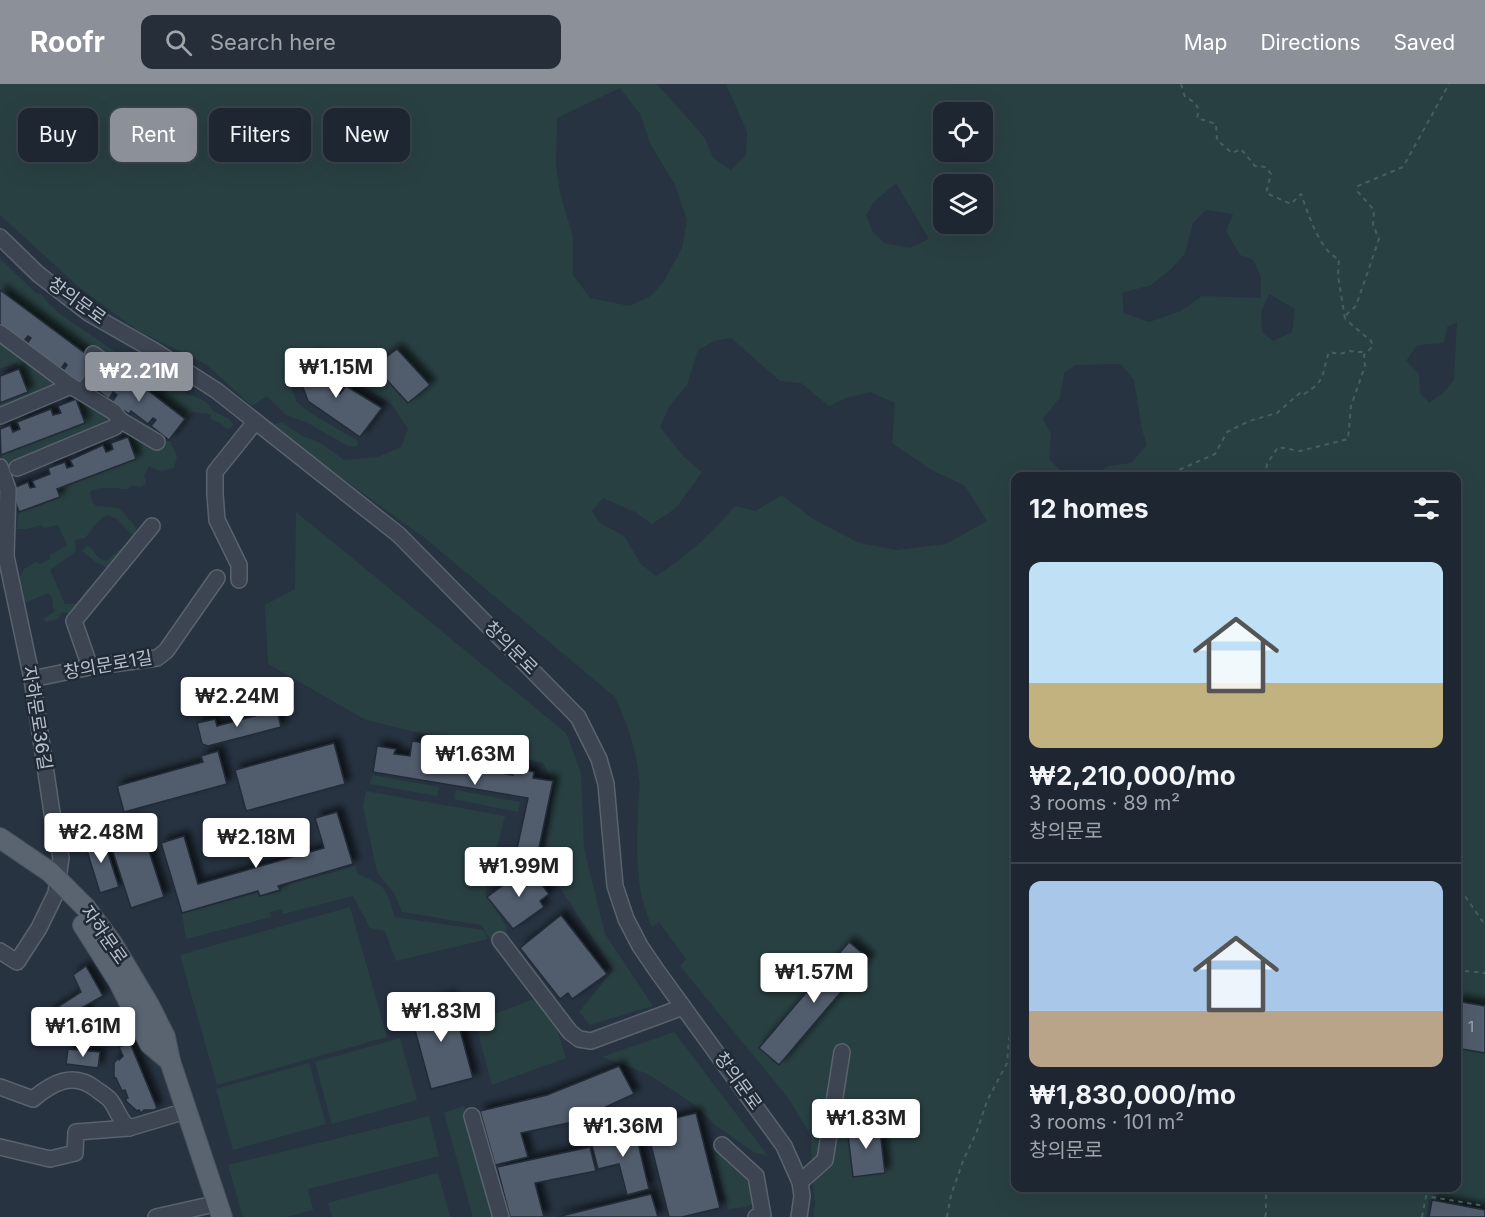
<!DOCTYPE html>
<html lang="en">
<head>
<meta charset="utf-8">
<style>
	:root { --surface:#1d2631; --page:#252e39; --text:#f1f3f6; --muted:#a0a5ab; --line:#3b434d; --accent:#8c9099 }
	body { margin:0; font-family:Inter,"Noto Sans KR",sans-serif; background:var(--page); color:var(--text); height:100vh; display:flex; flex-direction:column; font-size:22px; white-space:nowrap }
	* { box-sizing:border-box; margin:0 }
	p { font-size:20px; color:var(--muted) }
	.icon { flex:none; width:33px; height:33px; fill:none; stroke:currentColor; stroke-width:2; stroke-linecap:round; stroke-linejoin:round }
	.map { position:relative; flex:1; overflow:hidden }
	.side { position:absolute; left:1011px; top:388px; width:450px; height:720px; display:flex; flex-direction:column; background:var(--surface); border-radius:12px; box-shadow:0 6px 24px #0002,0 0 0 2px var(--line) }
	.side>* { flex:none }
	.top-card { position:absolute; left:18px; top:24px; width:570px; height:54px; display:flex; gap:12px }
	.tools { position:absolute; left:933px; top:18px; display:grid; gap:12px }
	.tools a { display:grid; place-items:center; width:60px; height:60px; border-radius:12px; background:var(--surface); box-shadow:0 6px 24px #0002,0 0 0 2px var(--line); font-size:30px }
	.price { position:absolute; translate:-50% -51px; padding:0 14px; border-radius:6px; background:#fff; color:#222; font-size:20px; line-height:39px; filter:drop-shadow(0 2px 3px #0008) }
	.price::after { content:''; position:absolute; left:50%; top:36px; width:18px; height:14px; margin-left:-9px; background:inherit; clip-path:polygon(0 0,100% 0,50% 100%) }
	.price.selected { background:var(--accent); color:#fff }
	ul { padding:0; list-style:none }
	li { display:grid; align-content:center; gap:12px; height:318px; padding:0 18px }
	li+li { border-top:2px solid var(--line) }
	li span { display:grid; place-items:center; height:186px; border-radius:12px; color:#555 }
	li>.icon { margin-inline-start:auto }
	span .icon { width:108px; height:108px; fill:#fffc; stroke-width:1 }
	li b { font-size:26px }
	h2 { display:flex; justify-content:space-between; align-items:center; height:72px; padding:0 18px; font-size:26px }
	.chip { padding:0 21px; border-radius:12px; background:var(--surface); box-shadow:0 6px 24px #0002,0 0 0 2px var(--line); font-size:21px; line-height:54px }
	.chip.selected { background:var(--accent); color:#fff }
	header { display:flex; align-items:center; gap:36px; box-sizing:border-box; height:84px; padding:0 30px; background:var(--accent); color:#fff }
	header strong { font-size:28px }
	nav { display:flex; gap:33px; margin-inline-start:auto; font-size:21px }
	.search { width:420px; height:54px; background:var(--page); display:flex; align-items:center; gap:15px; box-sizing:border-box; padding:0 21px; border-radius:12px; color:var(--muted); font-size:22px }
	.map>svg:first-child { display:block }
</style>
</head>
<body>
<header>
<strong>Roofr</strong>
<div class="search"><svg class="icon" aria-label="search" viewBox="0 0 24 24"><circle cx="10" cy="10" r="6"/><path d="M15 15l6 6"/></svg>Search here</div>
<nav><a>Map</a><a>Directions</a><a>Saved</a></nav>
</header>
<div class="map">
<svg width="1485" height="1133" viewBox="0 0 1485 1133">
	<defs>
		<filter id="shadow"><feDropShadow dx="5.5" dy="-5.5" stdDeviation="3" flood-color="#0009"/></filter>
	</defs>
	<rect width="100%" height="100%" fill="#273341"/>
	<g fill="#294042" fill-rule="evenodd">
		<path d="M0 0H657L705 54 713 74 731 86 746 71 747 48 726 0H1485V1124L1429 1115 1426 1133H813L815 1121 812 1089 811 1052 789 1015 680 882 686 875 659 838 652 843C634 802 637 768 638 725 638 715 641 703 639 693 636 664 627 639 615 613L426 455 270 342 282 338 302 352 321 359 344 376 378 373 401 363 408 345 392 321 351 294 333 265C318 265 294 276 284 287L297 318 309 328 358 357 357 362H348L306 338 286 331 267 312 252 322 207 281 137 246 80 204 0 131ZM620 4 640 30 651 61 675 101 687 136 682 164 663 199 649 213 630 222 590 214 573 191V153L560 109 556 81 557 34ZM944 28H982V68H944ZM896 99 929 155 910 164 884 159 873 148 866 131 874 118ZM944 100H982V140H944ZM1206 126 1233 130 1226 147 1240 171 1253 176 1261 193V214L1202 212 1181 227 1149 238 1124 229 1122 209 1151 201 1171 185 1185 170 1193 139ZM1269 210 1295 225 1292 248 1273 257 1262 248 1261 228ZM1457 238 1454 296 1444 308 1429 319 1420 309 1419 290 1406 277 1417 261 1444 259 1447 243ZM731 254 780 297 801 299 829 322 846 314 870 308 895 319 892 359 930 385 965 402 987 437 946 460 897 466 859 459 813 435 782 411 755 427 735 422C711 450 687 473 656 492L641 480 624 452 600 439 592 427 603 414 635 428 652 440 676 424 702 388 684 373 660 343 669 323 687 301 698 266 714 257ZM1121 280 1134 296 1142 346 1147 361 1131 379 1109 382 1088 393H1456V1104H1016V393H1074L1066 392 1049 375 1051 350 1043 335 1060 313 1064 289 1075 281Z"/>
		<path d="M0 175 36 209 42 211 48 219 60 230 108 263 133 278H142L152 288 157 287 163 296H174L184 302 186 310C195 312 209 317 213 327L229 335 233 340 231 344 226 345 219 338 214 337 210 334 211 330 192 328 185 335 146 306 144 308 108 282 98 279 0 206Z"/>
		<polygon points="0,257 53,298 53,304 0,331 0,319 27,308 17,279 0,285"/>
		<path d="M82 312 93 321 96 327 101 325 110 334C91 351 44 363 20 373V378L10 386 6 384 1 371 85 339 76 315Z"/>
		<path d="M128 353 170 357 177 372 174 384 160 387 149 382 144 392 146 398 142 403 131 402 127 405C115 405 100 401 90 408L92 417 96 422 119 424 134 441 137 448 111 485 97 479 82 467 87 461C95 465 93 473 106 477L124 462 132 451 117 435 107 431 99 436 85 454 75 456 76 465 74 469 50 486 65 520H77L86 506 93 501 94 507 75 531 62 528 58 535 46 538 43 535 54 528 52 513 48 509 23 520 19 508 23 506 17 499 24 485 36 478 40 480 50 475V471L67 461 58 441 44 444 41 441 27 445H17L19 428 57 405 136 375Z"/>
		<polygon points="296,428 566,649 581,689 584,765 605,850 653,922 590,941 579,928 613,886 544,779 554,700 543,679 366,636 268,580 265,521 295,505"/>
		<polygon points="372,691 439,703 437,712 370,700"/>
		<polygon points="456,706 520,718 518,728 454,715"/>
		<polygon points="366,707 505,732 485,810 507,843 505,851 490,855 481,841 402,828 394,809 377,788 363,722"/>
		<path d="M355 782 358 790C387 802 386 805 395 833L483 846 488 855 396 877 385 847 370 844 353 812 283 830 281 825 270 828 271 833 186 855 182 829 257 809 259 813 281 808 280 803Z"/>
		<polygon points="350,823 387,953 217,1001 180,871"/>
		<polygon points="537,914 555,939 566,974 492,1001 475,937"/>
		<polygon points="674,948 768,1072 753,1068 714,1040 691,1018 648,990 602,973"/>
		<polygon points="400,954 417,1016 332,1040 315,978"/>
		<polygon points="309,979 326,1040 233,1066 216,1005"/>
		<polygon points="464,1022 496,1133 473,1133 444,1029"/>
		<polygon points="429,1032 439,1072 308,1105 313,1126 286,1133 243,1133 228,1081"/>
		<polygon points="712,1064 756,1105 755,1117 747,1123 728,1125"/>
		<polygon points="438,1089 450,1133 332,1133 328,1119"/>
	</g>
	<g fill="#515c6c" stroke="#222c38" stroke-width="1.5" filter="url(#shadow)">
		<polygon points="0,206 98,279 80,302 62,288 67,281 65,279 60,286 26,261 31,254 28,252 23,258 0,240"/>
		<polygon points="397,265 430,301 408,319 374,282"/>
		<polygon points="318,272 329,301 340,310 346,302 382,324 360,353 308,317 295,282"/>
		<polygon points="108,282 144,308 146,305 185,335 169,356 151,342 156,336 153,334 148,340 131,327 129,330 112,318 117,311 113,308 109,315 93,303"/>
		<polygon points="19,285 28,308 0,319 0,292"/>
		<polygon points="76,315 85,339 1,371 0,345 10,341 13,348 20,345 17,338 51,325 53,331 61,329 58,322"/>
		<polygon points="128,353 136,375 57,405 60,413 19,428 11,405 28,398 30,404 35,403 32,397 50,390 48,384 65,378 67,384 73,382 70,376 103,361 106,368 109,367 113,365 111,359"/>
		<polygon points="277,626 281,643 208,662 202,660 197,639 215,635 217,642"/>
		<polygon points="412,657 442,662 438,677 445,679 446,673 464,676 463,682 513,691 514,684 534,688 533,694 553,697 536,778 515,774 528,714 373,688 377,662 396,665 394,670 410,672"/>
		<polygon points="334,659 345,700 246,727 235,686"/>
		<polygon points="218,667 227,700 124,728 117,702 203,678 201,672"/>
		<polygon points="337,728 353,780 278,802 280,806 260,812 258,807 182,829 161,759 184,752 198,800 324,764 315,734"/>
		<polygon points="134,735 140,752 111,762 106,744"/>
		<polygon points="102,751 119,803 100,809 84,757"/>
		<polygon points="146,758 164,813 131,824 113,768"/>
		<polygon points="528,783 549,810 540,817 544,823 513,845 487,813"/>
		<polygon points="561,831 607,890 572,915 568,909 560,915 520,864"/>
		<polygon points="849,858 869,875 779,981 759,964"/>
		<polygon points="86,882 103,912 83,923 89,930 59,950 47,930 81,908 73,891"/>
		<polygon points="451,913 473,994 431,1005 409,924"/>
		<polygon points="1456,917 1485,922 1485,969 1456,964"/>
		<polygon points="130,959 157,1024 154,1026 144,1026 141,1029 139,1026 137,1027 127,1018 125,1014 128,1014 125,1006 122,1007 116,994 114,994 114,979 118,974 119,976 123,972 119,963"/>
		<polygon points="68,965 100,968 98,984 66,980"/>
		<polygon points="619,982 634,1010 573,1038 521,1049 528,1073 495,1081 480,1027 547,1011"/>
		<polygon points="696,1029 720,1124 682,1133 669,1133 646,1041"/>
		<polygon points="879,1039 885,1089 853,1093 847,1043"/>
		<polygon points="634,1042 649,1105 627,1111 619,1080 598,1085 592,1061 599,1059 597,1051"/>
		<polygon points="590,1063 596,1087 535,1099 544,1133 510,1133 497,1083"/>
		<polygon points="651,1110 658,1133 557,1133"/>
		<polygon points="1432,1116 1485,1126 1485,1133 1429,1133"/>
	</g>
	<g fill="none" stroke-linecap="round" stroke-linejoin="round">
		<g stroke="#59636e" stroke-width="18">
			<g id="minor">
				<polyline points="0,153 38,190 90,230 155,267 217,307 399,451 578,633 599,675 606,700 615,802 626,835 640,862 657,887 784,1062 800,1098 802,1112 799,1133"/>
				<polyline points="0,249 71,302 114,328 120,336 115,343 17,384"/>
				<polyline points="82,308 105,279 93,270"/>
				<polyline points="0,332 71,302"/>
				<polyline points="120,336 157,358"/>
				<polyline points="0,383 8,405 6,472 32,595 52,729 61,774 56,809 39,844 17,878 0,867"/>
				<polyline points="239,496 239,481 217,436 215,410 215,388 255,338"/>
				<polyline points="90,583 74,537 152,442"/>
				<polyline points="32,595 90,583 157,574 166,567 217,494"/>
				<polyline points="500,856 570,948 579,955 591,957 683,923"/>
				<path d="M0 1003 33 1015C52 999 73 987 96 1005 101 1009 107 1012 111 1017 118 1027 119 1036 129 1044L186 1027"/>
				<polyline points="472,1032 501,1133"/>
				<polyline points="722,1061 756,1092 763,1132 756,1133"/>
				<polyline points="0,1063 50,1075 75,1069 76,1048 129,1044"/>
				<polyline points="800,1098 825,1076 842,968"/>
				<polyline points="156,1133 219,1119"/>
			</g>
		</g>
		<g stroke="#454e5a" stroke-width="22">
			<g id="major">
				<polyline points="0,754 50,788 86,824 112,859 149,921 165,953 170,977 222,1133"/>
				<polyline points="83,841 119,898 150,960 170,977"/>
			</g>
		</g>
		<g stroke="#485d5f" stroke-width="2" stroke-dasharray="4.5 4.5" stroke-linecap="butt">
			<path d="M1181 0 1185 13C1195 18 1201 22 1197 34L1216 40 1217 56 1232 69 1241 65 1255 82 1266 83 1271 90 1266 109 1291 120 1301 110C1308 129 1320 168 1339 175L1338 192 1345 235 1347 230 1356 222 1379 155 1373 141 1374 126 1358 108V102L1403 83 1449 0"/>
			<path d="M1163 393 1215 370 1227 348 1249 337 1277 329 1301 308 1304 310C1327 296 1321 291 1329 268L1340 270 1350 267 1356 268H1367"/>
			<polyline points="1265,393 1267,380 1278,363 1300,367 1348,355 1351,322 1365,282 1364,271 1373,262 1371,257 1345,235"/>
			<polyline points="1456,797 1458,802 1485,841"/>
			<polyline points="1456,886 1485,889"/>
			<polyline points="947,1133 951,1111 963,1077 977,1047 987,1017 1007,979 1009,955 1016,931"/>
			<polyline points="1265,1133 1266,1129 1266,1104"/>
			<polyline points="1422,1133 1426,1112 1485,1122"/>
		</g>
		<use href="#minor" stroke="#3c4551" stroke-width="15"/>
		<use href="#major" stroke="#5a6471" stroke-width="20"/>
	</g>
	<g text-anchor="middle" stroke-width="5" stroke-linejoin="round" paint-order="stroke">
		<g font-size="15" fill="#9ea7b3">
			<text x="1471" y="948">1</text>
		</g>
		<g font-size="18" fill="#b8c0cb" stroke="#202a36">
			<text transform="translate(77 217) rotate(36)" y="6">창의문로</text>
			<text transform="translate(511 564) rotate(45)" y="6">창의문로</text>
			<text transform="translate(108 581) rotate(-10)" y="6">창의문로1길</text>
			<text transform="translate(37 634) rotate(81)" y="6">자하문로36길</text>
			<text transform="translate(104 851) rotate(55)" y="6">자하문로</text>
			<text transform="translate(738 997) rotate(54)" y="6">창의문로</text>
		</g>
	</g>
</svg>
<div class="tools">
<a><svg class="icon" aria-label="locate" viewBox="0 0 24 24"><circle cx="12" cy="12" r="6"/><path d="M12 2v4M12 18v4M2 12h4M18 12h4"/></svg></a>
<a><svg class="icon" aria-label="layers" viewBox="0 0 24 24"><path d="M12 4l9 5-9 5-9-5zM3 14l9 5 9-5"/></svg></a>
</div>
<b class="price" style="left:336px;top:315px">₩1.15M</b>
<b class="price selected" style="left:139px;top:319px">₩2.21M</b>
<b class="price" style="left:237px;top:644px">₩2.24M</b>
<b class="price" style="left:475px;top:702px">₩1.63M</b>
<b class="price" style="left:101px;top:780px">₩2.48M</b>
<b class="price" style="left:256px;top:785px">₩2.18M</b>
<b class="price" style="left:519px;top:814px">₩1.99M</b>
<b class="price" style="left:814px;top:920px">₩1.57M</b>
<b class="price" style="left:441px;top:959px">₩1.83M</b>
<b class="price" style="left:83px;top:974px">₩1.61M</b>
<b class="price" style="left:866px;top:1066px">₩1.83M</b>
<b class="price" style="left:623px;top:1074px">₩1.36M</b>
<div class="top-card">
<a class="chip">Buy</a>
<a class="chip selected">Rent</a>
<a class="chip">Filters</a>
<a class="chip">New</a>
</div>
<section class="side">
<h2>12 homes<svg class="icon" aria-label="filters" viewBox="0 0 24 24"><path d="M4 7h16M4 17h16"/><circle cx="9" cy="7" r="2"/><circle cx="15" cy="17" r="2"/></svg></h2>
<ul>
<li><span style="background:linear-gradient(#bfe0f5 65%,#c2b280 0)"><svg class="icon" aria-label="home" viewBox="0 0 24 24"><path d="M3 11l9-7 9 7M6 9v11h12V9"/></svg></span><div><b>₩2,210,000/mo</b><p>3 rooms · 89 m²</p><p>창의문로</p></div></li>
<li><span style="background:linear-gradient(#a9c7e8 70%,#b9a48a 0)"><svg class="icon" aria-label="home" viewBox="0 0 24 24"><path d="M3 11l9-7 9 7M6 9v11h12V9"/></svg></span><div><b>₩1,830,000/mo</b><p>3 rooms · 101 m²</p><p>창의문로</p></div></li>
</ul>
</section>
</div>
</body>
</html>
